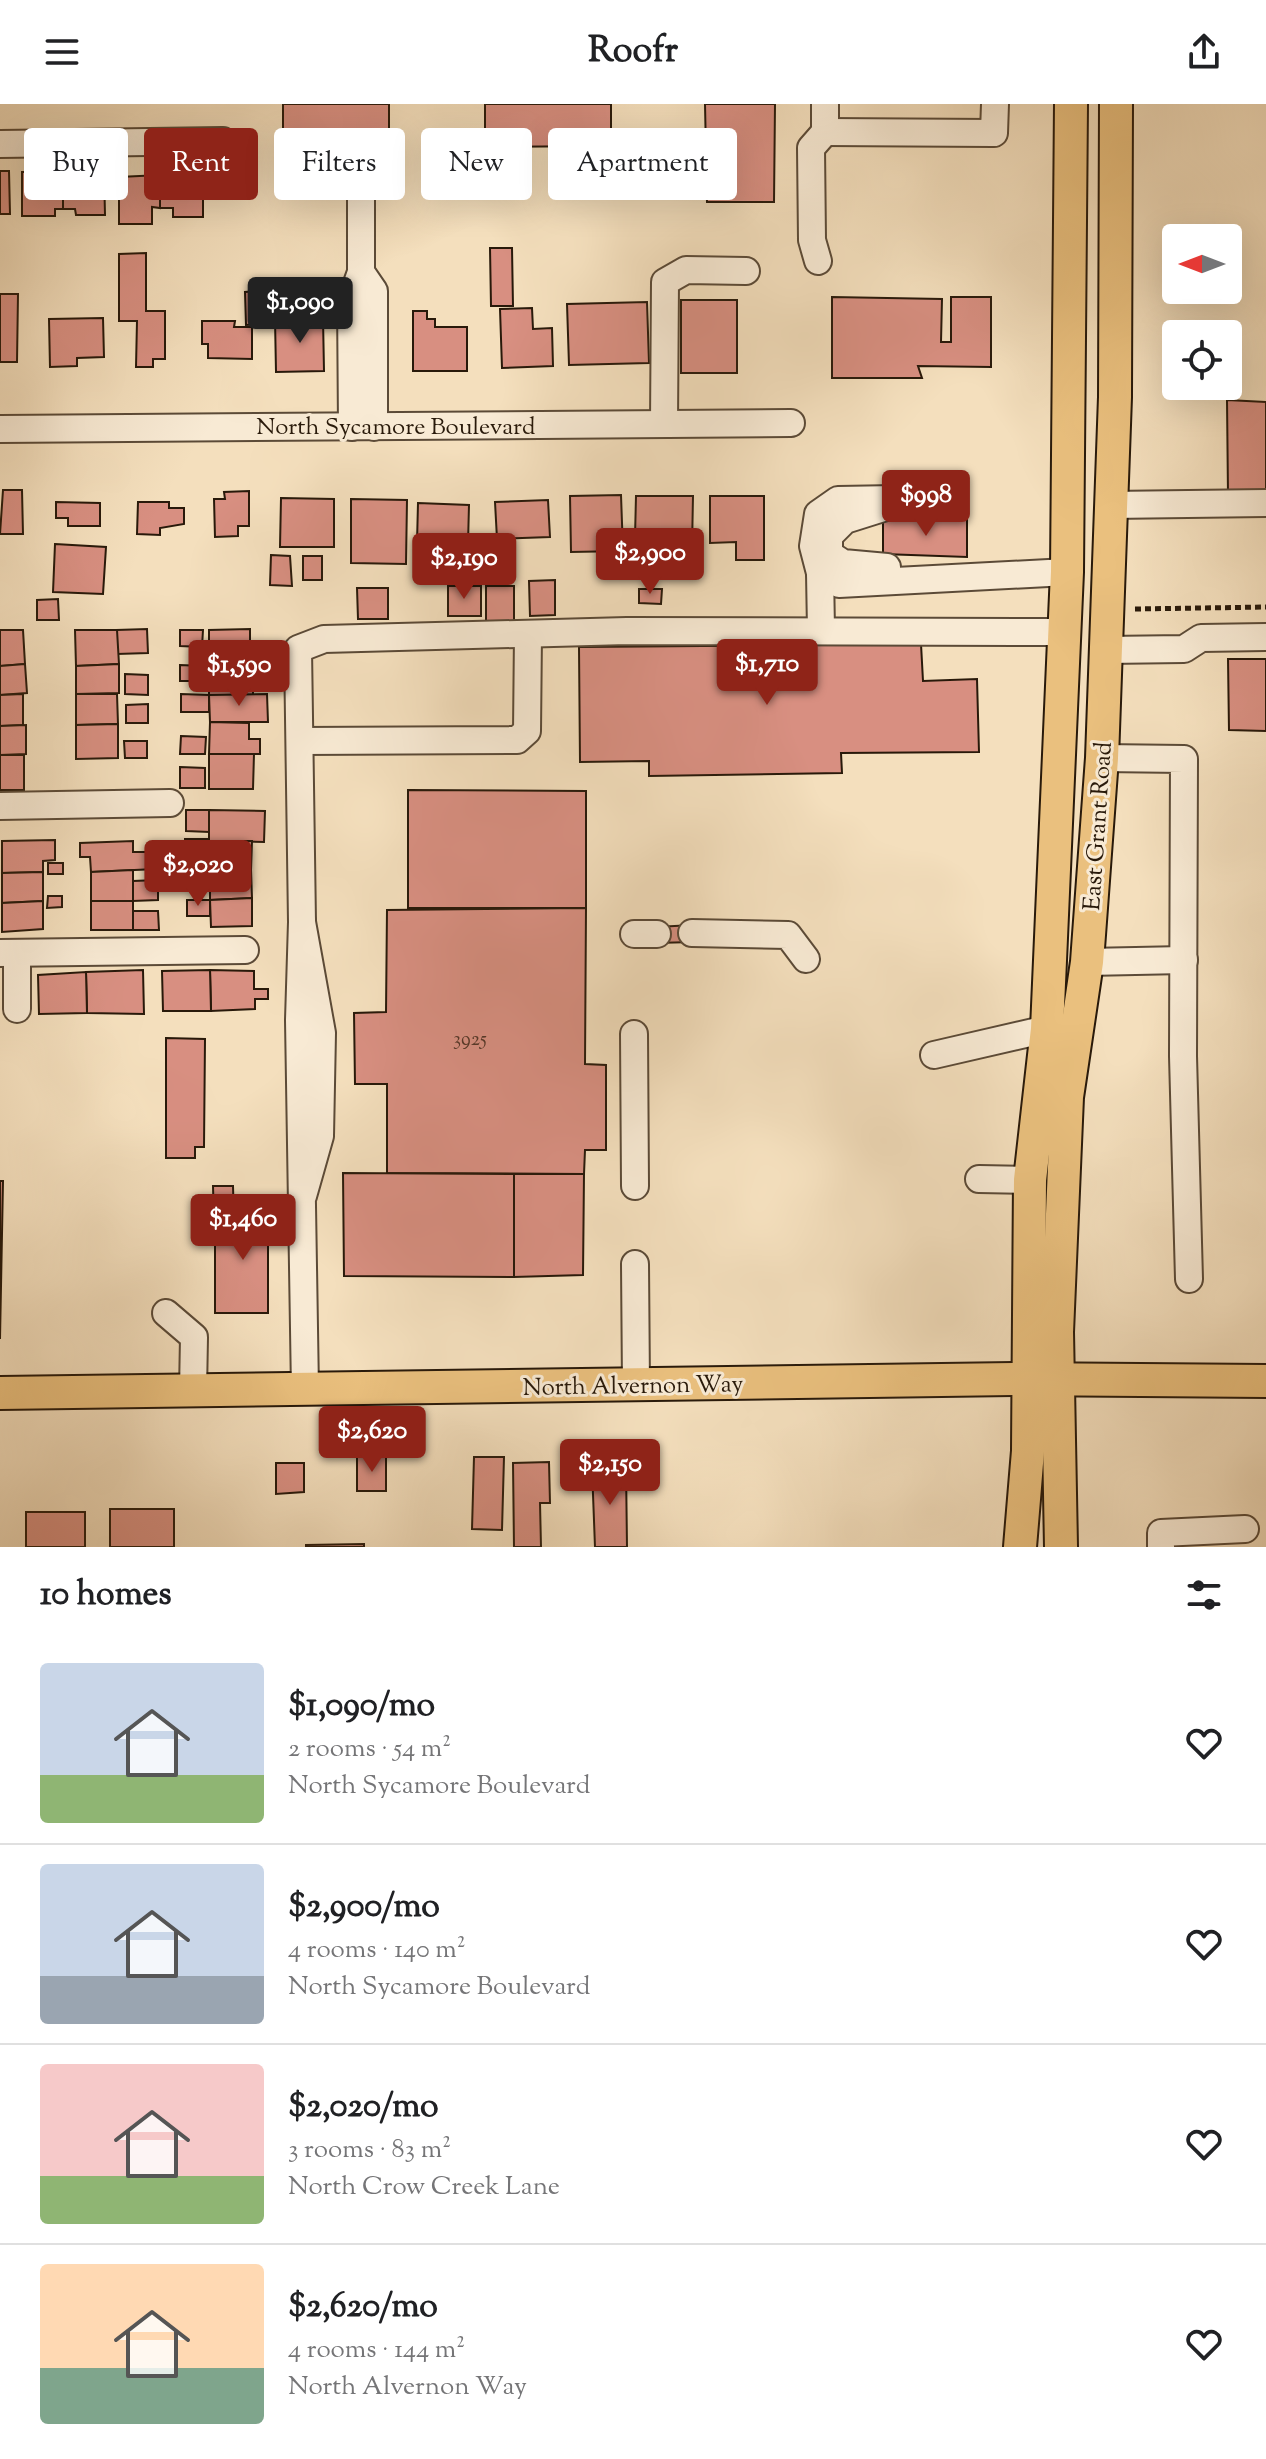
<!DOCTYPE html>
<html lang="en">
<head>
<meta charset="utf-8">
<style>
	:root { --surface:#fff; --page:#f6f6f6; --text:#202124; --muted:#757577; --line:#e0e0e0; --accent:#8f2418 }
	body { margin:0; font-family:"Sorts Mill Goudy",serif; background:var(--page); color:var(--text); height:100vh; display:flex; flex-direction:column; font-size:30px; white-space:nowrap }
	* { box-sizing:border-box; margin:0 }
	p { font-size:26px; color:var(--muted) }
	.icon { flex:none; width:44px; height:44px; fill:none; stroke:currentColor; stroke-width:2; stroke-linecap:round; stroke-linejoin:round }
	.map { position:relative; height:1443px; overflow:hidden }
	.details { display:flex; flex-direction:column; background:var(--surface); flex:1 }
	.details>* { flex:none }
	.banner { position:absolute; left:24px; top:24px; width:800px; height:72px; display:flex; gap:16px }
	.needle { width:52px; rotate:270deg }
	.fabs { position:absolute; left:1162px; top:120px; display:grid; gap:16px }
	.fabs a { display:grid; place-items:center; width:80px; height:80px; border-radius:8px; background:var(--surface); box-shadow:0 8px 32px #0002; font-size:40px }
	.price { position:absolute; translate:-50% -68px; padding:0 18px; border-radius:8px; background:var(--accent); color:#fff; font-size:26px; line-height:52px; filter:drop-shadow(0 2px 4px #0008) }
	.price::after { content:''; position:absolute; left:50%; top:48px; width:24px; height:18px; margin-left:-12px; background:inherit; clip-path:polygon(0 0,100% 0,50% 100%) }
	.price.selected { background:#222; color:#fff }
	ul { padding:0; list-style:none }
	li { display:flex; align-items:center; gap:24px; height:200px; padding:0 40px }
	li+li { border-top:2px solid var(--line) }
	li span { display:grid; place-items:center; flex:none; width:224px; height:160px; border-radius:8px; color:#555 }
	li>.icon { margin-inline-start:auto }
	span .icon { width:96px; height:96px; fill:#fffc; stroke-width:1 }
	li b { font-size:34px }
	h2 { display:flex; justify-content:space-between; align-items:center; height:96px; padding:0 40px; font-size:34px }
	.tag { padding:0 28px; border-radius:8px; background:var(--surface); box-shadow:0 8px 32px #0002; font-size:28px; line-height:72px }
	.tag.selected { background:var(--accent); color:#fff }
	header { display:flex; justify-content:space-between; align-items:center; height:104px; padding:0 40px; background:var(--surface); font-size:36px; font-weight:700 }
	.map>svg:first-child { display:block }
</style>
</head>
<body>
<header><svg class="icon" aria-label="menu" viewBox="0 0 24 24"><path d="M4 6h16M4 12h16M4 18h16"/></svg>Roofr<svg class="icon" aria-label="share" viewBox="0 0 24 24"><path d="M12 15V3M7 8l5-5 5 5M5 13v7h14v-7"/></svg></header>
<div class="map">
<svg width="1266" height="1443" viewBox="0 0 1266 1443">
	<rect width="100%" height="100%" fill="#f4dfbd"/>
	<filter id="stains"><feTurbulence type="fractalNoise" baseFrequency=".0025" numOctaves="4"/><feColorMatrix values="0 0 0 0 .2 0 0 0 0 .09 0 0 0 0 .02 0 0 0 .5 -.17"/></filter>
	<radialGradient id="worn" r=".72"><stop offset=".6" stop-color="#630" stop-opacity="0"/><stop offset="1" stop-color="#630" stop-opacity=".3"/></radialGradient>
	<g fill="#d88f81" stroke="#28190a" stroke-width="2">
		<polygon points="283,0 389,0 389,43 283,44"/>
		<polygon points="485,0 611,0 611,42 485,43"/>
		<polygon points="705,0 775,0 774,98 707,98"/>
		<polygon points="0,67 9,67 10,110 0,110"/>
		<polygon points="22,68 63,68 63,105 55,105 55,112 22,112"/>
		<polygon points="63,68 104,68 105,111 76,111 75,105 63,105"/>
		<polygon points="160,71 160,104 152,103 152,120 119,120 119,73"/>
		<polygon points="160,71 203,71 203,113 173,113 173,104 160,104"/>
		<polygon points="490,144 512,144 513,202 491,202"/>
		<polygon points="146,149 146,207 165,207 165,255 153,255 153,263 136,263 137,217 119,217 119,150"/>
		<polygon points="262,187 263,220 246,221 245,188"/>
		<polygon points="0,190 18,190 17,258 0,258"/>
		<polygon points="832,193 942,195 941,238 951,238 951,193 991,193 991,263 918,262 922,274 832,274"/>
		<rect x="681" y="196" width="56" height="73"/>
		<polygon points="647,198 649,259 569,261 567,200"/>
		<polygon points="532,204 533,225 552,224 553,262 502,264 500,205"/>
		<polygon points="413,207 427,207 427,215 435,215 435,223 467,223 467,267 413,267"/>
		<polygon points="103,214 104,253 77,254 77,262 50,263 49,215"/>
		<polygon points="323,214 324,267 276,268 275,215"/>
		<polygon points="202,217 235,217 234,223 252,223 252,255 208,254 208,240 202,240"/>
		<polygon points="1227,296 1266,298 1266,390 1228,391"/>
		<polygon points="3,386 22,386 23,430 0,430"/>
		<polygon points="249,387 249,422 238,422 238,432 215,433 214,395 225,395 224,388"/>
		<polygon points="621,391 623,447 571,448 570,392"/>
		<polygon points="636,392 693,392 692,444 653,447 653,434 635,433"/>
		<polygon points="710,392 764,392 764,456 736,456 736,438 710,439"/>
		<polygon points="281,394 334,395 334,443 280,443"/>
		<polygon points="351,395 407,396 406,460 351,459"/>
		<polygon points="548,396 550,433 497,435 495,398"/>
		<polygon points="56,398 100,399 100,422 68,422 68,414 56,414"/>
		<polygon points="138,398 169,398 169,404 184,404 184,420 160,424 160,431 137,430"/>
		<polygon points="418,399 469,401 468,440 417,439"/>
		<polygon points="967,415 967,453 883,450 883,416"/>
		<polygon points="55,440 106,443 103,490 53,488"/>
		<polygon points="271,451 290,452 292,482 270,481"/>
		<rect x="303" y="452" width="19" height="24"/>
		<polygon points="555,476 555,511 530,512 529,477"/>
		<rect x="448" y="482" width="33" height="30"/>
		<rect x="486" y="482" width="28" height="35"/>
		<polygon points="357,484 388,484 388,515 358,515"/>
		<polygon points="639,485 662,485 661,500 639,499"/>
		<polygon points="58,495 59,516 37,516 37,496"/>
		<polygon points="147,525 148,549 117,550 117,526"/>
		<polygon points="250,525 250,561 209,561 209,526"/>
		<polygon points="0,526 23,526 25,560 0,562"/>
		<polygon points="75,526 117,526 119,560 76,562"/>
		<polygon points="180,526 203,526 202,543 180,542"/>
		<polygon points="921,540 923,577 977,575 979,648 841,649 842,669 649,672 649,657 580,658 579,543"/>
		<polygon points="1228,555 1266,555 1266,627 1229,626"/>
		<polygon points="25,560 27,589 0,591 0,562"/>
		<polygon points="119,560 119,589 76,590 76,562"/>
		<polygon points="180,561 203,562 204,577 180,577"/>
		<rect x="209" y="561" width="44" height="30"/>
		<polygon points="125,570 148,571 148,591 125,590"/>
		<polygon points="23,590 23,621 0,622 0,591"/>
		<polygon points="76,590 117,590 118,620 76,621"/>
		<polygon points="181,590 209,591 209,608 181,608"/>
		<polygon points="267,590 268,618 210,618 209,591"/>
		<polygon points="148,600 148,619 126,619 126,601"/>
		<polygon points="210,618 249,619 249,635 260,635 260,650 209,650"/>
		<polygon points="118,620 118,654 76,655 76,621"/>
		<polygon points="26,621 26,650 0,651 0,622"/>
		<polygon points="181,632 206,633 205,650 180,650"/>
		<polygon points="124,637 147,637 147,654 125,654"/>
		<polygon points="209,650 254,650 253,685 209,685"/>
		<rect x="0" y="651" width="24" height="35"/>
		<polygon points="180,663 205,664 205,684 180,684"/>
		<polygon points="408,686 586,687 586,804 408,804"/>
		<polygon points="186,706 209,706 209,728 186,727"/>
		<polygon points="209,706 265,707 264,738 209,737"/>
		<polygon points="185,735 209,735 209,757 185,756"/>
		<polygon points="55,736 55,756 43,757 43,768 2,769 2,737"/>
		<polygon points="133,737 133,748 156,748 156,765 91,768 90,753 80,753 80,739"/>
		<polygon points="209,737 252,737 251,766 209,766"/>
		<rect x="48" y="759" width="15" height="11"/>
		<polygon points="209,764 210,785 187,785 187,765"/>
		<polygon points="133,766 133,797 91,797 91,768"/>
		<polygon points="210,766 251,766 252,794 210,796"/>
		<polygon points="43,768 43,797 2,799 2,769"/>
		<polygon points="158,776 158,796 133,797 133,777"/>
		<polygon points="48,792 62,792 62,803 47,804"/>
		<polygon points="252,794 252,822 211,823 210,796"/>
		<rect x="187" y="796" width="23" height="16"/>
		<polygon points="43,797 43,825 2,828 2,799"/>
		<rect x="91" y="797" width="42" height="29"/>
		<polygon points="586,804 585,960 606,961 606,1046 585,1046 584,1070 387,1069 387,980 355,980 354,909 386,908 387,806"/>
		<polygon points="133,807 158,807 159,826 133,826"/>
		<polygon points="692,821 693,838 656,839 657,823"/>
		<polygon points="143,866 144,910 87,909 86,868"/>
		<polygon points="210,866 254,867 254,885 268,885 268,895 255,895 255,905 211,907"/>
		<polygon points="210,866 211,907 163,907 162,867"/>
		<polygon points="86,868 87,909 39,910 38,871"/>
		<polygon points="166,934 205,935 204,1043 195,1043 195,1054 166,1054"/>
		<polygon points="343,1069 514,1070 514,1173 344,1172"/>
		<polygon points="514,1070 584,1070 583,1171 514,1173"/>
		<polygon points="0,1077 3,1077 0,1235"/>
		<polygon points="213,1082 233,1082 234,1118 214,1119"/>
		<polygon points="245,1096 268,1096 268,1209 215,1209 215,1122 236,1122 236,1114 245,1114"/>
		<rect x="357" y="1353" width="29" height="34"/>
		<polygon points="474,1353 504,1353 502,1426 472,1425"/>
		<polygon points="549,1358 550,1399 540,1399 541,1443 514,1443 513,1359"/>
		<polygon points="276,1359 304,1359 304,1388 276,1390"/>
		<polygon points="626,1363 627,1443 595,1443 592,1364"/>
		<rect x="110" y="1405" width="64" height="38"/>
		<rect x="26" y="1408" width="59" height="35"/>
		<polygon points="364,1440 364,1443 306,1443 306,1441"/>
	</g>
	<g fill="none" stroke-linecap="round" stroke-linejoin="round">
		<g stroke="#5b4a37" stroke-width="30">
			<g id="minor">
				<polyline points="825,28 994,29 995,0"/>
				<polyline points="0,40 223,37"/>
				<polyline points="361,90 361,168"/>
				<polyline points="818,157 812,136 811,44 825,28 825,0"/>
				<polyline points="664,319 665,178 686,166 746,167"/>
				<polyline points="352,323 351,196 361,168 374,187 374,323"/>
				<polyline points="0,325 791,319"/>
				<polyline points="954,394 838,396 818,410 813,442 820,469 839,480 1067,468"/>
				<polyline points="1110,401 1266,399"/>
				<polyline points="883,404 845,416 829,432 829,450 843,459 887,463"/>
				<polyline points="820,469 821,526"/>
				<polyline points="1106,546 1184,545 1201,534 1266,533"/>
				<polyline points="300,637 517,636 527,627 528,530"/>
				<polyline points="1102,654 1184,655 1183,952 1189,1175"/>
				<polyline points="0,702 170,699"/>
				<polyline points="302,818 298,545 324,535 627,527 1064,528"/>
				<polyline points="692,829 788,831 806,855"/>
				<polyline points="634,830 657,830"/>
				<polyline points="0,849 245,846"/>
				<polyline points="1087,858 1184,856"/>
				<polyline points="17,905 17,849"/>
				<polyline points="634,930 635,1082"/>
				<polyline points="934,951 1047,925"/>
				<polyline points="979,1075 1030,1076"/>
				<polyline points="303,1092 320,1032 322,929 302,818 299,916 305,1286"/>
				<polyline points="635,1160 636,1281"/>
				<polyline points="166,1209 194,1233 193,1287"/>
				<polyline points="1161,1443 1161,1429 1245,1425"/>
			</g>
		</g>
		<g stroke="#28190a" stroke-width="36">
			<g id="major">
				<polyline points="0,1289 1013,1275 1266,1277"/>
				<polyline points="1020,1443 1028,1347 1030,1076 1047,925 1067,468 1071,0"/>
				<polyline points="1061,1443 1057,1228 1067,993 1087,858 1102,654 1115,293 1116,0"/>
			</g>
		</g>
		<polyline stroke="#28190a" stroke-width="5" stroke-dasharray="6 4" stroke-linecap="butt" points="1135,505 1266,503"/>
		<use href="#minor" stroke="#f8ead4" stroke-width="26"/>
		<use href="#major" stroke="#eac07e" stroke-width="32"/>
	</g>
	<g text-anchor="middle" stroke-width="6" stroke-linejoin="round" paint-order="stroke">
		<g font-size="20" fill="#543628">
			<text x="470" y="941">3925</text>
		</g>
		<g font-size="24" fill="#28190a" stroke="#f8ead4">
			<text x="396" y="330">North Sycamore Boulevard</text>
			<text transform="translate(1097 722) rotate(-86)" y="8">East Grant Road</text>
			<text transform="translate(633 1281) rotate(-1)" y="8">North Alvernon Way</text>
		</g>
	</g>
	<rect width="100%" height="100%" filter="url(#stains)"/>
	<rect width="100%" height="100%" fill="url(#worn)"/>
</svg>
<div class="fabs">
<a><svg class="needle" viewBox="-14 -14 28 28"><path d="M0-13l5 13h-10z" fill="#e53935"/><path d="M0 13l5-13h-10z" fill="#757577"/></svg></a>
<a><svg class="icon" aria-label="locate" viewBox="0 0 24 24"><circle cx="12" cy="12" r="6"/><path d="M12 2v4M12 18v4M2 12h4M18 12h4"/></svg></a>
</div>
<b class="price selected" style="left:300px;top:241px">$1,090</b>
<b class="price" style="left:926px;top:434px">$998</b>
<b class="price" style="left:650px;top:492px">$2,900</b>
<b class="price" style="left:464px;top:497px">$2,190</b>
<b class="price" style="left:767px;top:603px">$1,710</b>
<b class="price" style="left:239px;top:604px">$1,590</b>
<b class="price" style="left:198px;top:804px">$2,020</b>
<b class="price" style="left:243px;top:1158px">$1,460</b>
<b class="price" style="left:372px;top:1370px">$2,620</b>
<b class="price" style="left:610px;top:1403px">$2,150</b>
<div class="banner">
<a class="tag">Buy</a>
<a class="tag selected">Rent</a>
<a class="tag">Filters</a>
<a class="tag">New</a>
<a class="tag">Apartment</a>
</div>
</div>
<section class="details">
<h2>10 homes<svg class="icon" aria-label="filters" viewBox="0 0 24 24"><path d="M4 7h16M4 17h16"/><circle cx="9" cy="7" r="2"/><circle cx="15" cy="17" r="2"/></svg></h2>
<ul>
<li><span style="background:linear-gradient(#c9d6e8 70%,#8fb573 0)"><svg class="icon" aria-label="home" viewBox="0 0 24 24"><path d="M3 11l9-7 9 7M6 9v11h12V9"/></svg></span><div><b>$1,090/mo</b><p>2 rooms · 54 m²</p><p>North Sycamore Boulevard</p></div><svg class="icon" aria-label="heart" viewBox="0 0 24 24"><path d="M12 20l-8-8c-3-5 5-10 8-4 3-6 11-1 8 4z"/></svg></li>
<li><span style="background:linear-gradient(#c9d6e8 70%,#9aa5b1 0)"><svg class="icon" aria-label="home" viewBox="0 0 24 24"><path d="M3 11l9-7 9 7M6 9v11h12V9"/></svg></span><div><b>$2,900/mo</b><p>4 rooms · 140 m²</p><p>North Sycamore Boulevard</p></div><svg class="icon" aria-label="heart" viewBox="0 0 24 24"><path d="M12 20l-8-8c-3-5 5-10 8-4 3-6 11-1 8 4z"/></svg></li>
<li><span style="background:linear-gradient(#f6c9c9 70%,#8fb573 0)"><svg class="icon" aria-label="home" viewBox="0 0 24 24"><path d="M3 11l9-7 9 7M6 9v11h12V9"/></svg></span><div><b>$2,020/mo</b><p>3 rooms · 83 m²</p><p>North Crow Creek Lane</p></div><svg class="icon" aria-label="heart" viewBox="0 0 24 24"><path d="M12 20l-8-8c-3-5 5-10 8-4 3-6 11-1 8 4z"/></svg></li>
<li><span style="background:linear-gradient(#ffd9b3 65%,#7fa58c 0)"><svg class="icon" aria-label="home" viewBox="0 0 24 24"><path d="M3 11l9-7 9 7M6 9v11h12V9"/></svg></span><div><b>$2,620/mo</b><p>4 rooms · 144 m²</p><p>North Alvernon Way</p></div><svg class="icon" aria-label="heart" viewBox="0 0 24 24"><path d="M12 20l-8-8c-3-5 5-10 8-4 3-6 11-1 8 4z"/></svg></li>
</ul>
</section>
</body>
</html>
